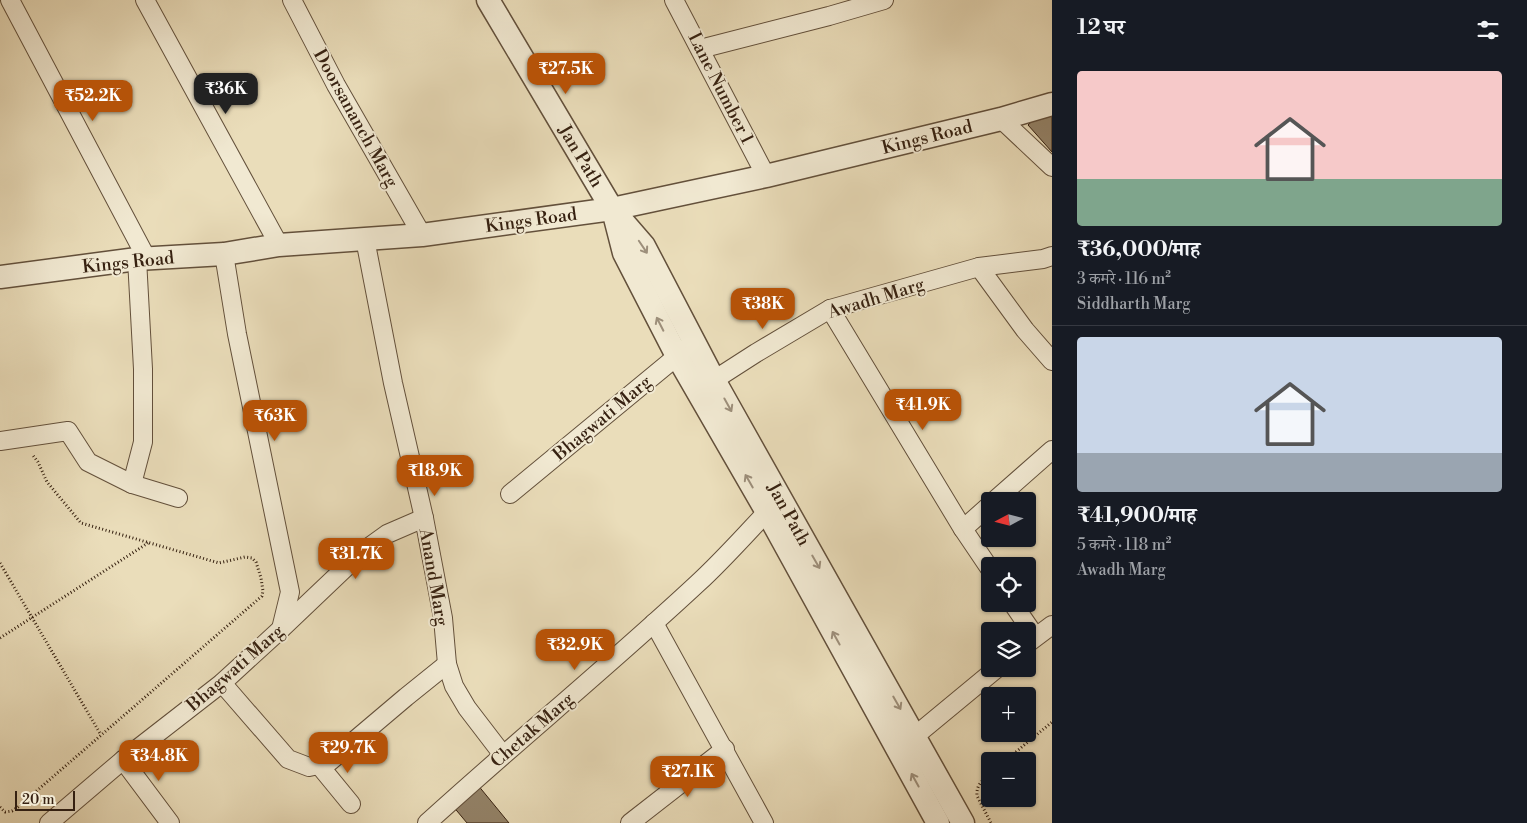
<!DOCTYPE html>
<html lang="hi">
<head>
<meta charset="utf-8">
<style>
	:root { --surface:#171b24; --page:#20242c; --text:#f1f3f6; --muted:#9ea1a6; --line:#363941; --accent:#b45309 }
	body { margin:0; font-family:"Libre Bodoni","Noto Serif Devanagari",serif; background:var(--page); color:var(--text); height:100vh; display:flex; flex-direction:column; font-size:19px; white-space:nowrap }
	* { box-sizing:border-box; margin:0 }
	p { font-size:16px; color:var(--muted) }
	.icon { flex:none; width:28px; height:28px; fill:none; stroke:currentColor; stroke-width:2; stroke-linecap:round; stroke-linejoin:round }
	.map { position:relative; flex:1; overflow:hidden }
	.drawer { display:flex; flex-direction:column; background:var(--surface); width:475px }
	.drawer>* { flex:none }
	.needle { width:32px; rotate:263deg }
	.controls { position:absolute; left:981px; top:492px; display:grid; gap:10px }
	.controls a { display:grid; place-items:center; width:55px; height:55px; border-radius:5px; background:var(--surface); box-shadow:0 1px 4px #0004; font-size:25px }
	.scale { position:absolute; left:15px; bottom:12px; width:60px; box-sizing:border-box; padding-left:5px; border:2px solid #362111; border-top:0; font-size:14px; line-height:18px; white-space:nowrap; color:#362111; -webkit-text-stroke:4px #f1e9d2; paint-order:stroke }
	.price { position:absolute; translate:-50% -42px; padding:0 11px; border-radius:10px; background:var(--accent); color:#fff; font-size:16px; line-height:32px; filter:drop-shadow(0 1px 2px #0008) }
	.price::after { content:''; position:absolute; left:50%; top:30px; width:15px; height:11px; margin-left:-8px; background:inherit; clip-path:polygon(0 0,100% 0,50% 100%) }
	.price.active { background:#222; color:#fff }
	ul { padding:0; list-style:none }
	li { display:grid; align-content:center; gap:10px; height:265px; padding:0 25px }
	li+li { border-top:1px solid var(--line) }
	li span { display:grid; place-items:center; height:155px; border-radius:5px; color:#555 }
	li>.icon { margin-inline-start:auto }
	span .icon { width:90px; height:90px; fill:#fffc; stroke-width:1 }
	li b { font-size:21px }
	h2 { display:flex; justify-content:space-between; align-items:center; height:60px; padding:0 25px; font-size:21px }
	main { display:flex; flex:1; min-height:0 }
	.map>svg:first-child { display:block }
</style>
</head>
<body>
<main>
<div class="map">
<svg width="1052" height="823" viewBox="0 0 1052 823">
	<rect width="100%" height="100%" fill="#eaddba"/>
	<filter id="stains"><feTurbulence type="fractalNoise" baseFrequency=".004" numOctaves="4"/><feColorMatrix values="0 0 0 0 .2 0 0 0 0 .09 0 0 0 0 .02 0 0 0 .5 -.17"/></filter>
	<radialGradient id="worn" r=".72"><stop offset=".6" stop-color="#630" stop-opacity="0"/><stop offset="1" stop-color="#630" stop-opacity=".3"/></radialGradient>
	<g fill="#948369" stroke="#362111">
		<polygon points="1048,106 1052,111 1052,152 1028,125"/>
		<polygon points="477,784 509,823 467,823 452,805"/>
	</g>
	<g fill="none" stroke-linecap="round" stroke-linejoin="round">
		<g stroke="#63503b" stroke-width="20">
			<g id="minor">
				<polyline points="10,0 147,259"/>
				<polyline points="145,0 279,245"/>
				<polyline points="292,0 336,85 422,235"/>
				<polyline points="674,0 766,176"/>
				<polyline points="700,49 829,16 884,0"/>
				<polyline points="1001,119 1052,167"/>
				<polyline points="365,239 393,383 424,518 443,618 447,664 454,686 467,708 503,755"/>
				<polyline points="224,254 237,334 290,592 281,629"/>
				<polyline points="979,267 1025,330 1052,361"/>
				<polyline points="830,309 963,529 990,569"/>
				<polyline points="714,380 756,353 830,309 979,267 1043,259 1052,256"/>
				<polyline points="0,441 68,431 88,462 132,484 178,498"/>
				<polyline points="132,484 143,442 143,369 137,259"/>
				<polyline points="510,494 687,348"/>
				<polyline points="994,501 1052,450"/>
				<polyline points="963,529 990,505"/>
				<polyline points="1013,604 1035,636"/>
				<polyline points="654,623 764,823"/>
				<polyline points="1028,643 1052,625"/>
				<polyline points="222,683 288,759 309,767 328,763 406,697 447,664"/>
				<polyline points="915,736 996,669"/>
				<polyline points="123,760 170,823"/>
				<polyline points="319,765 351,804"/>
				<polyline points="49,823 123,760 222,683 281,629 362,552 387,534 424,518"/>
				<path d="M427 823C516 742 610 665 698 583 722 561 744 536 767 512"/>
				<polyline points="630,823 725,749"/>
			</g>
		</g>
		<g stroke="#63503b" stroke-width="25">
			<g id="tertiary">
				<polyline points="488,0 612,209 644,246 714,380 963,823"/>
				<polyline points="614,214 624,253 677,356 767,512 938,823"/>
				<polyline points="0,277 137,259 224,254 279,245 422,235 612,209 766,176 1001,119 1052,104"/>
			</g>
		</g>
		<g stroke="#362111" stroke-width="3" stroke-dasharray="1 2.5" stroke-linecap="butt">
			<polyline points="0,563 101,735"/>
			<polyline points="0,638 148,543"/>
			<polyline points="1005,761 1052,722"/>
			<path d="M990 774C982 781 976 785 977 796L991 823"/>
			<polyline points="0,807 5,812 12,811 18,807 262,596 263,591 261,578 256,562 252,558 245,557 219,563 81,523 47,482 38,462 32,454"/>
		</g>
		<use href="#minor" stroke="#f1e9d2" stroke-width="18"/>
		<use href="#tertiary" stroke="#f1e9d2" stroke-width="22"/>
	</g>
	<defs><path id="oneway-shaft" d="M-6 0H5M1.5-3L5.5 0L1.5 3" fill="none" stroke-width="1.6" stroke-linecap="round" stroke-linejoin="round" transform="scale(1.25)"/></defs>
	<g stroke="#9d8f7b">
		<use href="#oneway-shaft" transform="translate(643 247) rotate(56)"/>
		<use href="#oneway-shaft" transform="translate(660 324) rotate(-117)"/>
		<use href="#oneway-shaft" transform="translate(728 405) rotate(61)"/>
		<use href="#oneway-shaft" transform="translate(749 481) rotate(-120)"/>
		<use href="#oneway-shaft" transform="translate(816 562) rotate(60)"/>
		<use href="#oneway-shaft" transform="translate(836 638) rotate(-119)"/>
		<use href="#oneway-shaft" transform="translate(897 703) rotate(60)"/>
		<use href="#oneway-shaft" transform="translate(915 780) rotate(-119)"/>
	</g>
	<g text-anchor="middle" stroke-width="4" stroke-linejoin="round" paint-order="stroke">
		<g font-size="18" fill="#362111" stroke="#f1e9d2">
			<text transform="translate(721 88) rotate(63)" y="6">Lane Number 1</text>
			<text transform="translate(356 118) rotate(61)" y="6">Doorsananch Marg</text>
			<text transform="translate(927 137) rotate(-14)" y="6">Kings Road</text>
			<text transform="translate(581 156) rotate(59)" y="6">Jan Path</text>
			<text transform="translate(531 220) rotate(-8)" y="6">Kings Road</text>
			<text transform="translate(128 262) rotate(-6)" y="6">Kings Road</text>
			<text transform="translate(876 298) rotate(-17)" y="6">Awadh Marg</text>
			<text transform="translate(602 418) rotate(-40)" y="6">Bhagwati Marg</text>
			<text transform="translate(789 514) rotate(61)" y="6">Jan Path</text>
			<text transform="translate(434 577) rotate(80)" y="6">Anand Marg</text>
			<text transform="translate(235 668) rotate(-41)" y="6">Bhagwati Marg</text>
			<text transform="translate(532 730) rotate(-41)" y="6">Chetak Marg</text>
		</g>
	</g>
	<rect width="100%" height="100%" filter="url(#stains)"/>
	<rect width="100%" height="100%" fill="url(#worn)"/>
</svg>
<div class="controls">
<a><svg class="needle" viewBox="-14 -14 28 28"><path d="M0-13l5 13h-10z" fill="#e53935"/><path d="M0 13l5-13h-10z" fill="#9ea1a6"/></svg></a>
<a><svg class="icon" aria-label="locate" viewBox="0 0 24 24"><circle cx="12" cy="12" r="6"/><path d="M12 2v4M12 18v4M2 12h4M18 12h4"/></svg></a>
<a><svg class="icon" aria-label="layers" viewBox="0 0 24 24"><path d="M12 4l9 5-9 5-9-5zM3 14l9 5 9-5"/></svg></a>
<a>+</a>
<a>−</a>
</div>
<div class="scale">20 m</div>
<b class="price" style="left:566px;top:95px">₹27.5K</b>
<b class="price active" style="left:226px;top:115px">₹36K</b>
<b class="price" style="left:93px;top:122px">₹52.2K</b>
<b class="price" style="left:763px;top:330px">₹38K</b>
<b class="price" style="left:923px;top:431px">₹41.9K</b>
<b class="price" style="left:275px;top:442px">₹63K</b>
<b class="price" style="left:435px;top:497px">₹18.9K</b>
<b class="price" style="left:356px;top:580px">₹31.7K</b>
<b class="price" style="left:575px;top:671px">₹32.9K</b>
<b class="price" style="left:348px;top:774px">₹29.7K</b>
<b class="price" style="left:159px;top:782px">₹34.8K</b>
<b class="price" style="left:688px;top:798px">₹27.1K</b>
</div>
<section class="drawer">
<h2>12 घर<svg class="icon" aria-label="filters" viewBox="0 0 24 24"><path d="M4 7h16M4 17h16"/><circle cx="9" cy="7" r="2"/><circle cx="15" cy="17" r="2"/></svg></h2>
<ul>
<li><span style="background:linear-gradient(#f6c9c9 70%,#7fa58c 0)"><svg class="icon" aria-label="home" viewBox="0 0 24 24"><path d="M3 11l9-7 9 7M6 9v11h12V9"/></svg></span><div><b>₹36,000/माह</b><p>3 कमरे · 116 m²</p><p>Siddharth Marg</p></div></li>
<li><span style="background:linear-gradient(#c9d6e8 75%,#9aa5b1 0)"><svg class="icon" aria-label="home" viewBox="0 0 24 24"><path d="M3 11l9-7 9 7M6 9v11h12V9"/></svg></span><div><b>₹41,900/माह</b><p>5 कमरे · 118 m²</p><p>Awadh Marg</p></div></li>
</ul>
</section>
</main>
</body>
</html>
